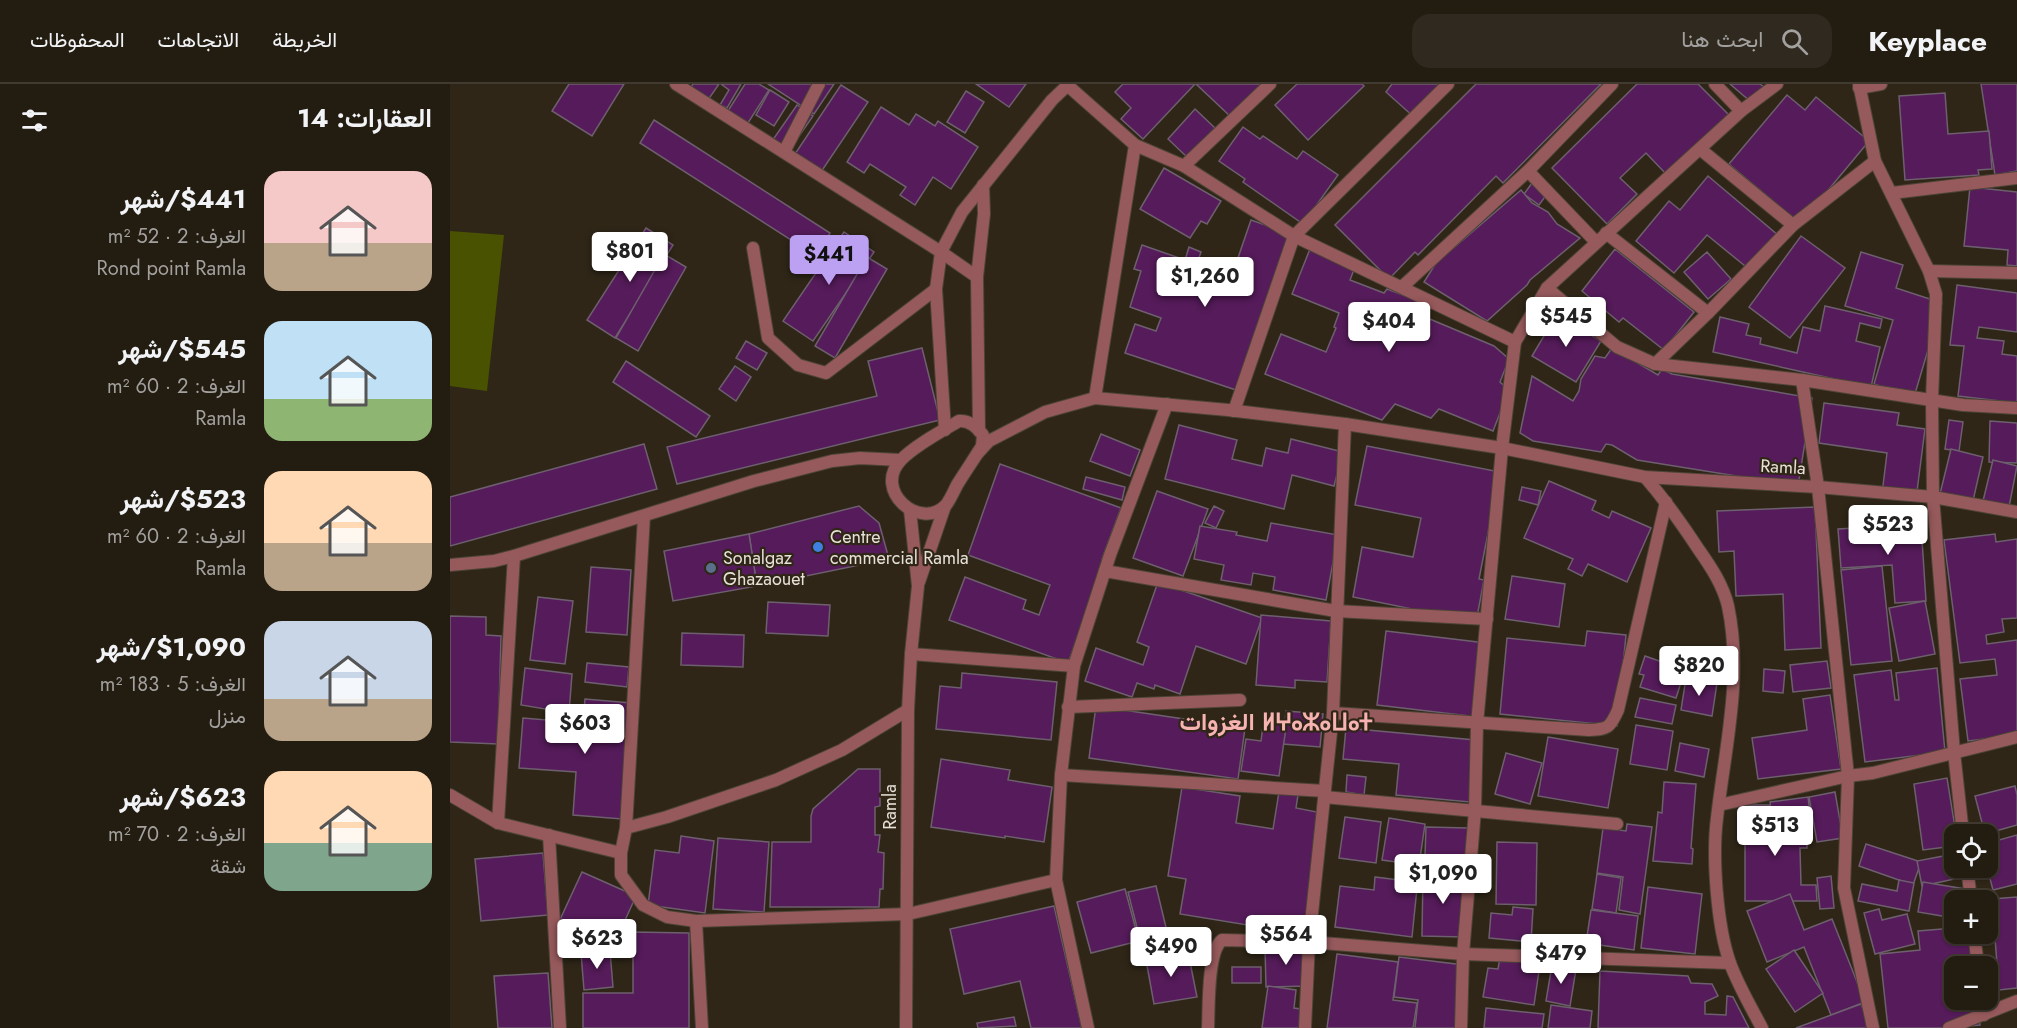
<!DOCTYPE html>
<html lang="ar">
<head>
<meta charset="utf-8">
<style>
	:root { --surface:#231c11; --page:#2f291f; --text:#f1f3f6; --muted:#a3a19f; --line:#403a31; --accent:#bca0f2 }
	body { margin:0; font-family:Jost,Vazirmatn,"Noto Sans Tifinagh",sans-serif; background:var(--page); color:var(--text); direction:rtl; height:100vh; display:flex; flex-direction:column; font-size:22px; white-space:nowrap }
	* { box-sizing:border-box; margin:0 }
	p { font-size:20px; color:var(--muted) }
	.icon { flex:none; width:33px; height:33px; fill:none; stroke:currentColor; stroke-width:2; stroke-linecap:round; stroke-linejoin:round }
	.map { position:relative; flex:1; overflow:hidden; direction:ltr }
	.sheet { display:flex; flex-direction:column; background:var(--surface); width:450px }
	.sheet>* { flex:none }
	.tools { position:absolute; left:1494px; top:740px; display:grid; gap:12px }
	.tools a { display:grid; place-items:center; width:54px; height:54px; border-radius:12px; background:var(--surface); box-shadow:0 2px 4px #0004,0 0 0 2px var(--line); font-size:30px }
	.price { position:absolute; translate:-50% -51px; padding:0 14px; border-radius:6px; background:#fff; color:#222; font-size:20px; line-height:39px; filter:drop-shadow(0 2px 3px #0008) }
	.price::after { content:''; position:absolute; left:50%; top:36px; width:18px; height:14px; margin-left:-9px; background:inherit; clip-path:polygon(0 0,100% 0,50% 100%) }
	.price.current { background:var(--accent); color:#111 }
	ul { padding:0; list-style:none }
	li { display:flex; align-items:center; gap:18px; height:150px; padding:0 18px }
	li span { display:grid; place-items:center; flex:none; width:168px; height:120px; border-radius:18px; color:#555 }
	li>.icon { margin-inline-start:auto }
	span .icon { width:72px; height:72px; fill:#fffc; stroke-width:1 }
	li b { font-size:26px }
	h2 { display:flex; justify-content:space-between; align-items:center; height:72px; padding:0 18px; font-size:26px }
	header { display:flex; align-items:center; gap:36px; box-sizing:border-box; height:84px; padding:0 30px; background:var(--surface); border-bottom:2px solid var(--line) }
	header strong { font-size:28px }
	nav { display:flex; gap:33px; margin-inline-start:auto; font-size:21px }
	.search { width:420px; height:54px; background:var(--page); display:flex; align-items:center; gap:15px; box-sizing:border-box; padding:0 21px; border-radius:18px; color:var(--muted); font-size:22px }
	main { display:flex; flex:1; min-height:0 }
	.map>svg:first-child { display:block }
</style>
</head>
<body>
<header>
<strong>Keyplace</strong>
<div class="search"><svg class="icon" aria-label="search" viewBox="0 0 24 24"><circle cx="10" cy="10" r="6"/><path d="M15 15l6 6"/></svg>ابحث هنا</div>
<nav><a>الخريطة</a><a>الاتجاهات</a><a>المحفوظات</a></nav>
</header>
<main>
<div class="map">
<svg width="1567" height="944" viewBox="0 0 1567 944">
	<rect width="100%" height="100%" fill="#2f2617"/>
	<polygon fill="#495200" points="0,147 54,151 37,307 0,302"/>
	<g fill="#551b5a" stroke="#6d5f6e" stroke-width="1.5">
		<polygon points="119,0 174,0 142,52 102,27"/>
		<polygon points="243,0 269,0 258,16 241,3"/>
		<polygon points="271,0 291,0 277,24 270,21 279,6"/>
		<polygon points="295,0 309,0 319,6 296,42 276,30"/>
		<polygon points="318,0 384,0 364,30"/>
		<polygon points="526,0 576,0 559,23"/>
		<polygon points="673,0 745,0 693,55 671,35 681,24 665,8"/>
		<polygon points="746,0 813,0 781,33"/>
		<polygon points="847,0 912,0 914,2 858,56 825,21"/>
		<polygon points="942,0 995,0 965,34 936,8"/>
		<polygon points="1026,0 1156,0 1153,3 1150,1 1053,99 1046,92 968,171 965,168 939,195 885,141"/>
		<polygon points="1187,0 1248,0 1280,32 1218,92 1196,69 1170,94 1187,110 1157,140 1102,84"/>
		<polygon points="1280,0 1310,0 1314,3 1301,18"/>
		<polygon points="1531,0 1567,0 1567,87 1545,91"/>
		<polygon points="391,1 418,18 371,88 345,70"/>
		<polygon points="320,6 339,18 324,42 306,31"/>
		<polygon points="516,7 534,18 515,49 497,38"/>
		<polygon points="1495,9 1498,50 1539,47 1542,85 1528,86 1529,91 1455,96 1449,12"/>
		<polygon points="1337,11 1355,26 1366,13 1419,57 1350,140 1279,80"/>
		<polygon points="347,21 363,32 338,68 322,57"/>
		<polygon points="431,23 459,41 466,30 485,42 488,37 528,63 501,105 483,93 465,121 450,111 456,103 420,80 414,89 397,78"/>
		<polygon points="745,25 765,44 738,74 718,55"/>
		<polygon points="204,36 380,149 366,172 190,59"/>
		<polygon points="793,43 810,55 813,52 847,75 853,67 888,91 853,140 793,98 795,95 769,77"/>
		<polygon points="714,84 771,117 757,140 751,137 740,154 690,125"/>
		<polygon points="1258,92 1329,152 1300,186 1257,151 1224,189 1186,157 1219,117 1230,126"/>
		<polygon points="1082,99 1097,110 1089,121 1074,110"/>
		<polygon points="1520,103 1567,108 1567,182 1557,181 1558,166 1514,162"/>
		<polygon points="1071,106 1082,119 1098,128 1107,140 1130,154 1080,196 1077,201 1037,237 974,198 986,179"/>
		<polygon points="801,136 840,150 786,306 675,269 685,240 706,247 711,234 680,223 691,187 684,185 692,161 735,176 739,163 751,168 744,188 779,200"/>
		<polygon points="196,144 223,161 165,254 137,236"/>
		<polygon points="394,148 424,168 363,257 333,237"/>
		<polygon points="1351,152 1395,184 1340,254 1299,223"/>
		<polygon points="860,165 905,183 900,196 934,209 937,205 977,220 973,231 975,233 1044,262 1059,275 1050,298 1059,306 1043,347 989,325 981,334 945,320 932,336 815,290 831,250 876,268 886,244 884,243 889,229 842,210"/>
		<polygon points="1165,165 1244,228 1214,266 1173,234 1169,238 1132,207"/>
		<polygon points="1257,168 1281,195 1258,215 1234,188"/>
		<polygon points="1411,168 1453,181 1446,204 1492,219 1464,313 1424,300 1443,236 1395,222"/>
		<polygon points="214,170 236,183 188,267 166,254"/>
		<polygon points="417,173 437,185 385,274 365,262"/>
		<polygon points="1507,201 1567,209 1567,248 1529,243 1527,254 1554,257 1552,270 1567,272 1567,319 1508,312 1514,262 1500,261"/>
		<polygon points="1375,222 1432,235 1430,244 1410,239 1406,257 1430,263 1421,303 1263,268 1270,233 1299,240 1296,251 1311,254 1310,260 1347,269 1353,243 1370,247"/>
		<polygon points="1107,230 1151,257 1126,298 1082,272"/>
		<polygon points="296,257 317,269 307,286 286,274"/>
		<polygon points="472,264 490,336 227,400 217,363 427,312 418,277"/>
		<polygon points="1162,264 1208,291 1212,285 1222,290 1362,314 1348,402 1187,376 1162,361 1156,360 1151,368 1083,357 1070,349 1082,292 1123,317 1129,307 1131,295 1145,272 1155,274"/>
		<polygon points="176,277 260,332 246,353 163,298"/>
		<polygon points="285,282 301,293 286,317 269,305"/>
		<polygon points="1374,319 1449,329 1447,341 1475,345 1466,415 1432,410 1437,369 1369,359"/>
		<polygon points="1499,336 1513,338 1509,367 1495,365"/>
		<polygon points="1540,337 1567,339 1567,379 1539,378"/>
		<polygon points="729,341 787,356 782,375 812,382 816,364 838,369 841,355 893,368 884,402 842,391 834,425 715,395"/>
		<polygon points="651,350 690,366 680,392 640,377"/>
		<polygon points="194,360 207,405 0,462 0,413"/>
		<polygon points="917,362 1050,388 1029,495 1034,496 1026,538 903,513 912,463 963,473 971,434 905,421"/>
		<polygon points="1501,365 1533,373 1522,421 1489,414"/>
		<polygon points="1543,376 1567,382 1559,423 1533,417"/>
		<polygon points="550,380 671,424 652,475 655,477 618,579 499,536 515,493 576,516 573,525 589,531 600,501 518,471"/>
		<polygon points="636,393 675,403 672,416 633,405"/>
		<polygon points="1099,397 1146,417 1142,426 1159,434 1162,427 1201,444 1177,498 1138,480 1132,492 1118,485 1123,475 1074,454"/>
		<polygon points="1072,403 1091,407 1088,421 1069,416"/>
		<polygon points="707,407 758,425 733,492 683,474"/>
		<polygon points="409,422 429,439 439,475 307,502 299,450"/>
		<polygon points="764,422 774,427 766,444 755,439"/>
		<polygon points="1365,423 1371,564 1335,566 1333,510 1286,512 1284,467 1269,468 1267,427"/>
		<polygon points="821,439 888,451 876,516 823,506 825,493 803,489 801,501 771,496 774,481 744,475 750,442 787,448 786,451 817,457"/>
		<polygon points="1471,440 1476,517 1445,519 1442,481 1391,484 1388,445"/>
		<polygon points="299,450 307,502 223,517 214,467"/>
		<polygon points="1545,450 1546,458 1567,455 1567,534 1552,535 1554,548 1536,551 1537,560 1567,556 1567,651 1518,657 1510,595 1547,591 1545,575 1510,579 1494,456"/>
		<polygon points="1432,482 1442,577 1401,581 1391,486"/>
		<polygon points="141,483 181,486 177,551 136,548"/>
		<polygon points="1062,492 1115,500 1109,543 1055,535"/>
		<polygon points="708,498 812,534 796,580 746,562 730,610 705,601 704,605 687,599 682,613 635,597 646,564 693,581 699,563 687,558"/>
		<polygon points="88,513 123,517 115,580 80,576"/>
		<polygon points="1475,517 1485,570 1449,577 1439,524"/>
		<polygon points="318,518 380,521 378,552 316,549"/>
		<polygon points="811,531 881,537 877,598 845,596 845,604 806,601"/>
		<polygon points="0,532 36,533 36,551 51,552 48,660 0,658"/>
		<polygon points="936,547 1036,559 1028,633 927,621"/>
		<polygon points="1137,547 1176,551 1167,642 1050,630 1057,554 1135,562"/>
		<polygon points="232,549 294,551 293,583 231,581"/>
		<polygon points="1195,572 1235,586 1226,614 1190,603 1194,591 1189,590"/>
		<polygon points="1377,577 1381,604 1343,608 1340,581"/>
		<polygon points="137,579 179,583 177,603 135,598"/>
		<polygon points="75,584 122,590 119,629 71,621"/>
		<polygon points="1487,584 1495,668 1415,678 1404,591 1441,586 1445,616 1449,616 1446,589"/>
		<polygon points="1314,585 1335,587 1333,609 1313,607"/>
		<polygon points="512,589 607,598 601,656 486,645 490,602 511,604"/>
		<polygon points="1236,594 1267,599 1262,632 1231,626"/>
		<polygon points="1380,611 1391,685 1308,695 1302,654 1357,646 1353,615"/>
		<polygon points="1190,614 1226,621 1222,640 1185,633"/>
		<polygon points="135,615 181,619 172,735 123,731 126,688 69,684 73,634 133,639"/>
		<polygon points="646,622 795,644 788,695 639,674"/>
		<polygon points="836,627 873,630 870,663 833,660"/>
		<polygon points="814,634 837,637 829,692 791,687 796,655 811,657"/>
		<polygon points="1186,641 1223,647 1217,686 1180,680"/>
		<polygon points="896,644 1025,656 1020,718 946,711 949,680 893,675"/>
		<polygon points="1098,653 1168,665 1158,724 1088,712"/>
		<polygon points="1230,659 1259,665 1254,693 1225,687"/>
		<polygon points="1056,669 1092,679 1080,720 1045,710"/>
		<polygon points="491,675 560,686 558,696 602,703 594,758 555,752 555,754 481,743"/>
		<polygon points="408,685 430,685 430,722 425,723 425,751 430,751 428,768 434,769 433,805 430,805 429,823 320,823 322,758 361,758 361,732 363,725"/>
		<polygon points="897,691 916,693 914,711 896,708"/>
		<polygon points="1497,694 1506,750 1504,762 1473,766 1464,700"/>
		<polygon points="1214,698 1246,700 1241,764 1243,765 1242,780 1203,777 1208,728 1212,729"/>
		<polygon points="1565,702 1567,711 1567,741 1535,750 1525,712"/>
		<polygon points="732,703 790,712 786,739 823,745 829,708 848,711 846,724 872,729 853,850 730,830 736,795 718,792"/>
		<polygon points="1385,708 1393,754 1367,758 1359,713"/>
		<polygon points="1358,713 1360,729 1322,734 1320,718"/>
		<polygon points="1295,721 1320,721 1320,733 1357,733 1357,764 1350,764 1351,801 1366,801 1367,817 1295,817"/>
		<polygon points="895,733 931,738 926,779 889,774"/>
		<polygon points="939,734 975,740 969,781 932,776"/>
		<polygon points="1177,740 1202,743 1190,830 1169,826 1173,793 1147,789 1153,744 1176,747"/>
		<polygon points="976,743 1018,744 1018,773 975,772"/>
		<polygon points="1567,751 1567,800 1543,806 1537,783 1538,759"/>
		<polygon points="231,752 264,757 255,829 198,821 205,766 229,769"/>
		<polygon points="268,754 319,758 314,828 263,825"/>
		<polygon points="1047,758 1087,759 1086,821 1046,820"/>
		<polygon points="1416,760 1471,778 1463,801 1409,782"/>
		<polygon points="93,769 98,831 31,837 25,775"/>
		<polygon points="1504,770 1504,783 1507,783 1509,794 1472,802 1467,777"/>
		<polygon points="132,788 186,812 162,865 108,840"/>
		<polygon points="973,789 1014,790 1013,853 972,852"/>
		<polygon points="1147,790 1171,794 1166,829 1142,825"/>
		<polygon points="1381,792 1384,824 1370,825 1367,794"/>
		<polygon points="925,793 957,797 957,802 967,804 962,853 885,843 890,802 924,806"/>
		<polygon points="1449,796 1464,799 1459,827 1408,817 1412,800 1447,807"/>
		<polygon points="1473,798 1515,805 1514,816 1504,816 1504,834 1468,828"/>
		<polygon points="706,802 720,860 693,867 678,808"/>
		<polygon points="1198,803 1252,810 1245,870 1191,864"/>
		<polygon points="675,805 689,857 641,869 627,818"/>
		<polygon points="1340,810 1354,846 1382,835 1415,918 1381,931 1354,863 1317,878 1297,827"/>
		<polygon points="1567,813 1567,904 1549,906 1542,815"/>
		<polygon points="604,822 632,944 581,944 570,897 514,910 500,845"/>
		<polygon points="1063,823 1083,825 1081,858 1039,854 1041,829 1062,831"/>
		<polygon points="1429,825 1432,836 1457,830 1465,860 1425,870 1414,829"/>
		<polygon points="1141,826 1188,832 1184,866 1136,859"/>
		<polygon points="1504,844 1504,849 1508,850 1521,849 1524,882 1504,882 1504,915 1528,915 1530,941 1495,944 1438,944 1430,870 1470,866 1468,847"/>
		<polygon points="183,848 239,849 239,944 133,944 133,909 183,909"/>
		<polygon points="857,862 857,902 816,903 815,863"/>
		<polygon points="1344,866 1373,909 1345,928 1316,885"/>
		<polygon points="160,867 163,903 134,906 131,869"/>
		<polygon points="738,868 747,913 704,920 696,876"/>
		<polygon points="887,870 948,878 943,916 967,919 963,944 877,944"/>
		<polygon points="949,873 1014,881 1007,944 965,944 968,916 944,913"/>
		<polygon points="1050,874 1090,880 1084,921 1033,913 1038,884 1048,885"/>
		<polygon points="1102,881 1126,885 1120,922 1096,917"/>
		<rect x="782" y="883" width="29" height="16"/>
		<polygon points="1150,887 1238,892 1241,899 1262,900 1268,912 1255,918 1255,930 1276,931 1277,912 1283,913 1299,944 1148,944"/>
		<polygon points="98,889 102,944 48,944 44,892"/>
		<polygon points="818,902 846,906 844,924 858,926 855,944 812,944"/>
		<polygon points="1411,920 1420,944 1346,944"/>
		<polygon points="1101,921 1142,927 1140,944 1098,944"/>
		<polygon points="1036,924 1094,930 1092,944 1034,944"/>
		<polygon points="564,933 566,942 528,944 527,939"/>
	</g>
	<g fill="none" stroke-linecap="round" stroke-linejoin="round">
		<g stroke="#4c4436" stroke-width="14">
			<polyline id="service" points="303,164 318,254 348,281 376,289 486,205"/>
		</g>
		<g stroke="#4c4436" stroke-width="14">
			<g id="minor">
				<polyline points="226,0 491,168 527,193"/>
				<polyline points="616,0 685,61 645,314"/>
				<polyline points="1265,0 1291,27"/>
				<polyline points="1409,0 1425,77 1479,187 1486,210 1482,316 1483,413 1504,668 1513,750"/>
				<polyline points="1409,4 1431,0"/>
				<polyline points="685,61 734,82 844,152 1065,258 1097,204 1291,27 1327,0"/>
				<polyline points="1250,65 1343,141"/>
				<polyline points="334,68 369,0"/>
				<polyline points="734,82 820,0"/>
				<polyline points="1078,87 1146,158"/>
				<polyline points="1442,109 1567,94"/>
				<polyline points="1156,149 1258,229"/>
				<polyline points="1479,187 1567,189"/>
				<polyline points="952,203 1078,87 1162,0"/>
				<polyline points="1097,204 1167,263 1205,280 1352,296 1513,321 1567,324"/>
				<polyline points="1205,280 1258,229 1343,141 1425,77"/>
				<polyline points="1352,296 1368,403 1398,692 1394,804 1423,944"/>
				<polyline points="784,327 844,152 998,0"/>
				<path d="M509 337C519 336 527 343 533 351L532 362C524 375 515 388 507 401 504 407 500 416 496 421 470 448 422 406 451 376 464 362 492 347 509 337Z"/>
				<polyline points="495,346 486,205 491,168 512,128 602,16 619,0"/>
				<polyline points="529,347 527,193 534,130 533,101"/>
				<polyline points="527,370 539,357 595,328 645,314 778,326 895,340 1052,364 1195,393 1368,403 1483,413 1567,428"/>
				<path d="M1195 393C1215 416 1232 440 1249 466 1261 483 1273 501 1278 522 1293 593 1275 664 1267 734 1262 773 1267 842 1280 879 1288 901 1301 923 1312 944"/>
				<polyline points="0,481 44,477 64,472 304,397 382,377 410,374 450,376"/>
				<polyline points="655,487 886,527 1037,535"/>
				<polyline points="469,498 495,422"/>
				<polyline points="461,570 624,582 660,471 717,320"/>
				<polyline points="618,623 790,616"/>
				<path d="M883 629 1139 646C1158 645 1160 644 1168 626L1216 418"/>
				<polyline points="611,691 875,707"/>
				<polyline points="0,711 48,739 171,769 171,791 193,821 217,833 246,837 458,830 606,796 638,944"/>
				<polyline points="874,713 1167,740"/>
				<polyline points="1269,721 1398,692 1423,689 1567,653"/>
				<polyline points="48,739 64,472"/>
				<polyline points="176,744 194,432"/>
				<polyline points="99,751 110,944"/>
				<polyline points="171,769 176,744 217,733 326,696 392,666 458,626"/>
				<polyline points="1517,783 1521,816"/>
				<polyline points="606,796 611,691 624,582"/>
				<polyline points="246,837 252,944"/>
				<polyline points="1524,849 1528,882"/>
				<polyline points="1532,915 1534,931"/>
				<polyline points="456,944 458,626 461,570 468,502 460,426"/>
				<path d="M758 944C759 925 757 868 772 856L859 858 1013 870 1280 879"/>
				<polyline points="855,944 859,858 883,629 895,340"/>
				<polyline points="1011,944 1013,870 1025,726 1027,640 1052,364 1065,258"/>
				<polyline points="1499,944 1567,917"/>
			</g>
		</g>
		<use href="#service" stroke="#96595c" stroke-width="12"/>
		<use href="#minor" stroke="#96595c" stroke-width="12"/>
	</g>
	<circle fill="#3f7fe0" stroke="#2f2617" stroke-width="2" cx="368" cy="463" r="6"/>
	<circle fill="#5c6f8a" stroke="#2f2617" stroke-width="2" cx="261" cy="484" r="6"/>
	<g text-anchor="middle" stroke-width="4.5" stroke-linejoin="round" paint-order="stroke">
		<g font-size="18" fill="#e7e1d7" stroke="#2f2617">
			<text transform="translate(1333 383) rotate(3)" y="6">Ramla</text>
			<text transform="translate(440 723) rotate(-90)" y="6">Ramla</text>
		</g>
		<g font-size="18" fill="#e7e1d7" stroke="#2f2617" text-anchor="start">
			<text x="380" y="459">Centre<tspan x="380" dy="21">commercial Ramla</tspan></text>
			<text x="273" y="480">Sonalgaz<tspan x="273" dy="21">Ghazaouet</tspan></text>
		</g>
		<g font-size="24" font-weight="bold" fill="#f7b3b1" stroke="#2f2617">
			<text x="826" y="646">الغزوات ⵍⵖⴰⵣⴰⵡⴰⵜ</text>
		</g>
	</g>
</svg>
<div class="tools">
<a><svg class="icon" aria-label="locate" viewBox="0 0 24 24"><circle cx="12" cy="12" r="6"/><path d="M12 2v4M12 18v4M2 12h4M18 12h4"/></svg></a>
<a>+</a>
<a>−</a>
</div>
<b class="price" style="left:180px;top:199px">$801</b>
<b class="price current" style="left:379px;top:202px">$441</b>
<b class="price" style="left:755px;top:224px">$1,260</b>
<b class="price" style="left:1116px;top:264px">$545</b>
<b class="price" style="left:939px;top:269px">$404</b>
<b class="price" style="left:1438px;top:472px">$523</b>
<b class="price" style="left:1249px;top:613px">$820</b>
<b class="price" style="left:135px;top:671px">$603</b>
<b class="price" style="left:1325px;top:773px">$513</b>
<b class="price" style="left:993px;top:821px">$1,090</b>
<b class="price" style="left:836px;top:882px">$564</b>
<b class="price" style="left:147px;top:886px">$623</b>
<b class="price" style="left:721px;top:894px">$490</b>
<b class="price" style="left:1111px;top:901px">$479</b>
</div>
<section class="sheet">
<h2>العقارات: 14<svg class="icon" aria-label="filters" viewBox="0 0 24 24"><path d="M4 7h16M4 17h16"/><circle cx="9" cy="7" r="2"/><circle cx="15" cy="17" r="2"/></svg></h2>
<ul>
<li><span style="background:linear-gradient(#f6c9c9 60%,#b9a48a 0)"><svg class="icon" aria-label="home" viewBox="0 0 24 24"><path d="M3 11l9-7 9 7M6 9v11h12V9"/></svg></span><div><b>$441/شهر</b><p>الغرف: 2 · 52 m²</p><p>Rond point Ramla</p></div></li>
<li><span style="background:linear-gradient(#bfe0f5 65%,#8fb573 0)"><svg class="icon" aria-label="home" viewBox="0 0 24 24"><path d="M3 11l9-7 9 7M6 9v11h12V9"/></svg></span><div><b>$545/شهر</b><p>الغرف: 2 · 60 m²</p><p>Ramla</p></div></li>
<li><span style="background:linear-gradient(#ffd9b3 60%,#b9a48a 0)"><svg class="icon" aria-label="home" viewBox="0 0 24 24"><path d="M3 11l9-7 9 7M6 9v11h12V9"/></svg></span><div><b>$523/شهر</b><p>الغرف: 2 · 60 m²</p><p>Ramla</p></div></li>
<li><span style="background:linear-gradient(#c9d6e8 65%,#b9a48a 0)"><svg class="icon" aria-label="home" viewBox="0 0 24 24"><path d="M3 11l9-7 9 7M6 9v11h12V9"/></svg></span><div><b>$1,090/شهر</b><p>الغرف: 5 · 183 m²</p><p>منزل</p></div></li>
<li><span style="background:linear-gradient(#ffd9b3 60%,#7fa58c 0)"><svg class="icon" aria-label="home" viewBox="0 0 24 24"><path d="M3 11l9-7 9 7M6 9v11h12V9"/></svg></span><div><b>$623/شهر</b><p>الغرف: 2 · 70 m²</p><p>شقة</p></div></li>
</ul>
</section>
</main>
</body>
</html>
